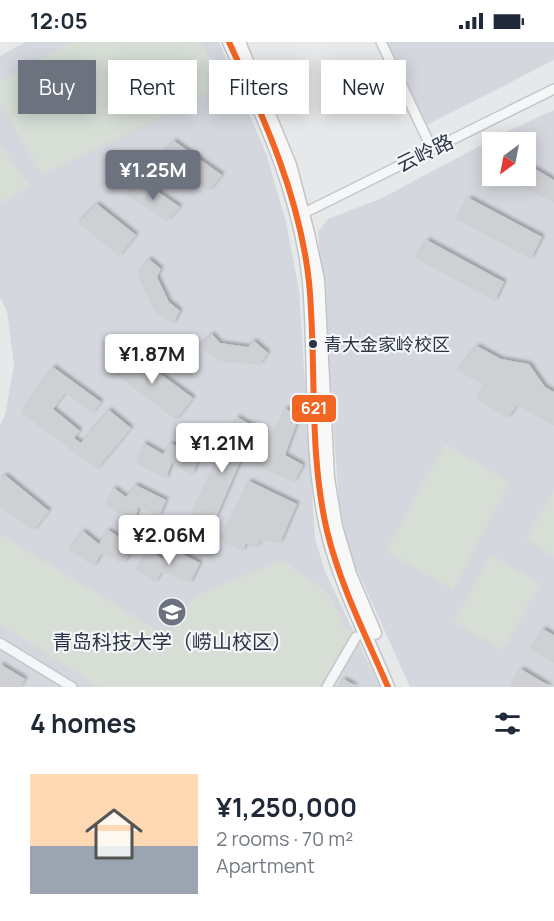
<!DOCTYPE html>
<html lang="en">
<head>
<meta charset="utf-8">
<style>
	:root { --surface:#fff; --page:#f2f2f3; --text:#1f2937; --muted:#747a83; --line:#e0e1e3; --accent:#6c737f }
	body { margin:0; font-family:Manrope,"Noto Sans SC",sans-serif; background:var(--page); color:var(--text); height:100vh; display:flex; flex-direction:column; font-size:22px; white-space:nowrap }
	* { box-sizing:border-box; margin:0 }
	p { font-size:20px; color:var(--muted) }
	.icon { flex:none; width:33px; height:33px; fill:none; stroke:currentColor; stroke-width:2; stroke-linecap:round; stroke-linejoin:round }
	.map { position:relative; height:645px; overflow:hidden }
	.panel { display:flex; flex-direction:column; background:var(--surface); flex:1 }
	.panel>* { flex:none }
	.hud { position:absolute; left:18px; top:18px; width:519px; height:54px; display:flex; gap:12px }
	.needle { width:39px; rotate:212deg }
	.tools { position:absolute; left:482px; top:90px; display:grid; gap:12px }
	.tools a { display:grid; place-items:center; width:54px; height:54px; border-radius:0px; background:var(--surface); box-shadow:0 3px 15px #0003; font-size:30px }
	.price { position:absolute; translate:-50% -51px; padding:0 14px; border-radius:6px; background:#fff; color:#222; font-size:20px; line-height:39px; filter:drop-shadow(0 2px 3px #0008) }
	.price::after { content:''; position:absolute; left:50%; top:36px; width:18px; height:14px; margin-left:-9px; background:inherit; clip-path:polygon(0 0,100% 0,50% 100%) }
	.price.selected { background:var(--accent); color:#fff }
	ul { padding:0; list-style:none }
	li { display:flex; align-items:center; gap:18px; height:150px; padding:0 30px }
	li+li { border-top:2px solid var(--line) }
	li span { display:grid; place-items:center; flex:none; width:168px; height:120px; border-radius:0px; color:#555 }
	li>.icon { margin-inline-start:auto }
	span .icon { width:72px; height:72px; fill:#fffc; stroke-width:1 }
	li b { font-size:26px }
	h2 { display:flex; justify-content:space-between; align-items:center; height:72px; padding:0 30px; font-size:26px }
	.tag { padding:0 21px; border-radius:0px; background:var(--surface); box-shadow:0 3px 15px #0003; font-size:21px; line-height:54px }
	.tag.selected { background:var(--accent); color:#fff }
	.status { display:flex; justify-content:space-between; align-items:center; height:42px; padding:0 30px; background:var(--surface); direction:ltr }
	.status svg { height:16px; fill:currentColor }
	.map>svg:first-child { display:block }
</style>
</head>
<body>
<div class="status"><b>12:05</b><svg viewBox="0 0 49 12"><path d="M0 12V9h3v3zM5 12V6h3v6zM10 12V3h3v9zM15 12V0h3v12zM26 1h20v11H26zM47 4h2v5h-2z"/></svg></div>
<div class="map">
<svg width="554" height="645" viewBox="0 0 554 645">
	<defs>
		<filter id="shadow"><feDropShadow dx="2.5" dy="-2.5" stdDeviation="1.5" flood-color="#0004"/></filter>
	</defs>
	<rect width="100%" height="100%" fill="#e6e8ea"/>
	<g fill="#d4d7dd" fill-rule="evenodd">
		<polygon points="26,0 219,0 267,114 286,180 299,248 315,497 326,532 380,645 0,645 0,383 5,373 14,323 7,269 0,256 0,14"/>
		<polygon points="385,0 554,0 554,18 427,83"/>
		<path d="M554 68V645H410L349 510 339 459 318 190 328 177 382 156 508 89ZM492 100H525V134H492Z"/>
	</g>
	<g fill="#d6ded6">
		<polygon points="72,0 201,0 224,43 42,133 0,61 0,39"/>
		<polygon points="0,103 30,144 0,162"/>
		<polygon points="445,402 510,440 453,548 386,509"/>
		<polygon points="554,448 554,515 526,497"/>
		<polygon points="0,492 168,595 195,554 283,518 330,553 345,586 353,590 320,645 99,645 0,582"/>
		<polygon points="491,512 540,542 503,608 454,580"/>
	</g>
	<g fill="#ced0d3" filter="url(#shadow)">
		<polygon points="174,99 222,133 209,149 161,113"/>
		<polygon points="525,121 554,138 554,161 503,134 525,134"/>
		<polygon points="141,138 180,165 167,179 126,153"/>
		<polygon points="469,156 542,195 531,217 456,177"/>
		<polygon points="97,162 136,193 119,214 78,181"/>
		<polygon points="427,198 504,240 495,259 415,216"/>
		<polygon points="149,217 161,227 157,235 169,260 180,269 173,282 154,269 137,232"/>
		<polygon points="212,292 220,301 248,305 254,299 268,311 259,323 220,319 200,304"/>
		<polygon points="477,304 501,317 529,322 545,345 554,350 554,384 517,363 508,376 476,357 484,342 457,329"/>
		<polygon points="127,307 193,356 176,378 111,329"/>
		<polygon points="53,325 101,360 92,371 65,351 53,367 80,389 74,396 81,401 109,368 131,386 97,427 21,371"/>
		<polygon points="285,366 299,375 285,413 303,423 294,440 259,425"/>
		<polygon points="237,375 255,385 211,487 189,477"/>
		<polygon points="144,401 163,412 171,401 199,417 192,433 172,420 166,437 136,421"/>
		<polygon points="5,433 49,469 33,489 0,465 0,438"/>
		<polygon points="249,439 297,462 280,501 261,498 255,506 246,501 243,509 220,499"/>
		<polygon points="136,443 166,458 159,475 138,465 135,480 105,464 114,446 126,455"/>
		<polygon points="108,488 134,504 124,521 101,512 94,524 69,508 83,489 99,502"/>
		<polygon points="171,506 200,521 190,541 162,530 155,540 136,528 149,508 163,517"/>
		<polygon points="543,587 554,593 554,621 530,608"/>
		<polygon points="0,622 25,637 20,645 0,645"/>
		<polygon points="521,627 551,645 510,645"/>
		<polygon points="344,637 357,645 338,645"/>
	</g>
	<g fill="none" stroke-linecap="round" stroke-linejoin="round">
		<g stroke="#c4c6c8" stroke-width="12">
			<g id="minor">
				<polyline points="381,0 432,107"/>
				<polyline points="298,174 554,47"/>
				<polyline points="0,601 72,645"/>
				<polyline points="327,645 356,595"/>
			</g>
		</g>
		<g stroke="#c2c5c8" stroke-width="15">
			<g id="major">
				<path d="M229 0C264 75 301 157 309 240 316 322 308 408 327 489 340 543 367 594 388 645"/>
				<polyline points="239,0 290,123 308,191 318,238 328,436 336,485 350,532 375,591"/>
			</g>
		</g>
		<use href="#minor" stroke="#f5f6f7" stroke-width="9"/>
		<use href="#major" stroke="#f8f8f8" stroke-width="12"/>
		<g stroke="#f4f6f9" stroke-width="10">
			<path id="bus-1" d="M229 0C264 76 300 155 309 240 317 323 308 407 327 489 340 543 366 594 388 645"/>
		</g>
		<use href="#bus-1" stroke="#f26522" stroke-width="6"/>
	</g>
	<defs>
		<g id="university-disc" transform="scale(1.5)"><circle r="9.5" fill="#6c737f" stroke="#f4f6f9"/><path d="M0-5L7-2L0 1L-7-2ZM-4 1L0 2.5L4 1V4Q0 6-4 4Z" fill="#fff"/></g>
	</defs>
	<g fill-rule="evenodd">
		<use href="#university-disc" x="172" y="570"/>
	</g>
	<circle fill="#2b3445" stroke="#f4f6f9" stroke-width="2" cx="313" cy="302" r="5"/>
	<g text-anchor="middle" stroke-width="4.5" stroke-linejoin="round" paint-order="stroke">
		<g font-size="18" fill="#2b3445" stroke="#f4f6f9" text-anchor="start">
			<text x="324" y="309">青大金家岭校区</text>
		</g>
		<g font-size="20" fill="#2b3445" stroke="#f4f6f9">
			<text transform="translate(425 111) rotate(-26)" y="7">云岭路</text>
		</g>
		<g font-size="20" fill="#2b3445" stroke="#f4f6f9">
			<text x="172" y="607">青岛科技大学（崂山校区）</text>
		</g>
	</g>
	<rect stroke="#f4f6f9" stroke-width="2" x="291" y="352" width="46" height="29" rx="6" fill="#f26522"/>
	<g font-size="16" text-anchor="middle" font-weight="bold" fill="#fff">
		<text x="314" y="372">621</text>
	</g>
</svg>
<div class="tools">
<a><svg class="needle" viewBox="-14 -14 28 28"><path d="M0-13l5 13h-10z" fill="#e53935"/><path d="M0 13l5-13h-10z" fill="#747a83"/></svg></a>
</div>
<b class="price selected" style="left:153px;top:159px">¥1.25M</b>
<b class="price" style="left:152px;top:343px">¥1.87M</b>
<b class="price" style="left:222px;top:432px">¥1.21M</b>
<b class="price" style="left:169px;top:524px">¥2.06M</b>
<div class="hud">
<a class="tag selected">Buy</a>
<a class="tag">Rent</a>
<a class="tag">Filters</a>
<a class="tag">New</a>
</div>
</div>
<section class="panel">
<h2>4 homes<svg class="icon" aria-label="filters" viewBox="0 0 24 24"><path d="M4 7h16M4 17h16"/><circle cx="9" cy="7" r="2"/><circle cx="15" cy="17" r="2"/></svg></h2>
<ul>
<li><span style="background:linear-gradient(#ffd9b3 60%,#9aa5b1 0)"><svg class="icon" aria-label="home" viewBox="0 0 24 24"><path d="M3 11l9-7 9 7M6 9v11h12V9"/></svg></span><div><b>¥1,250,000</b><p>2 rooms · 70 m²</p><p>Apartment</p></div></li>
</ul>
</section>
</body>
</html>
